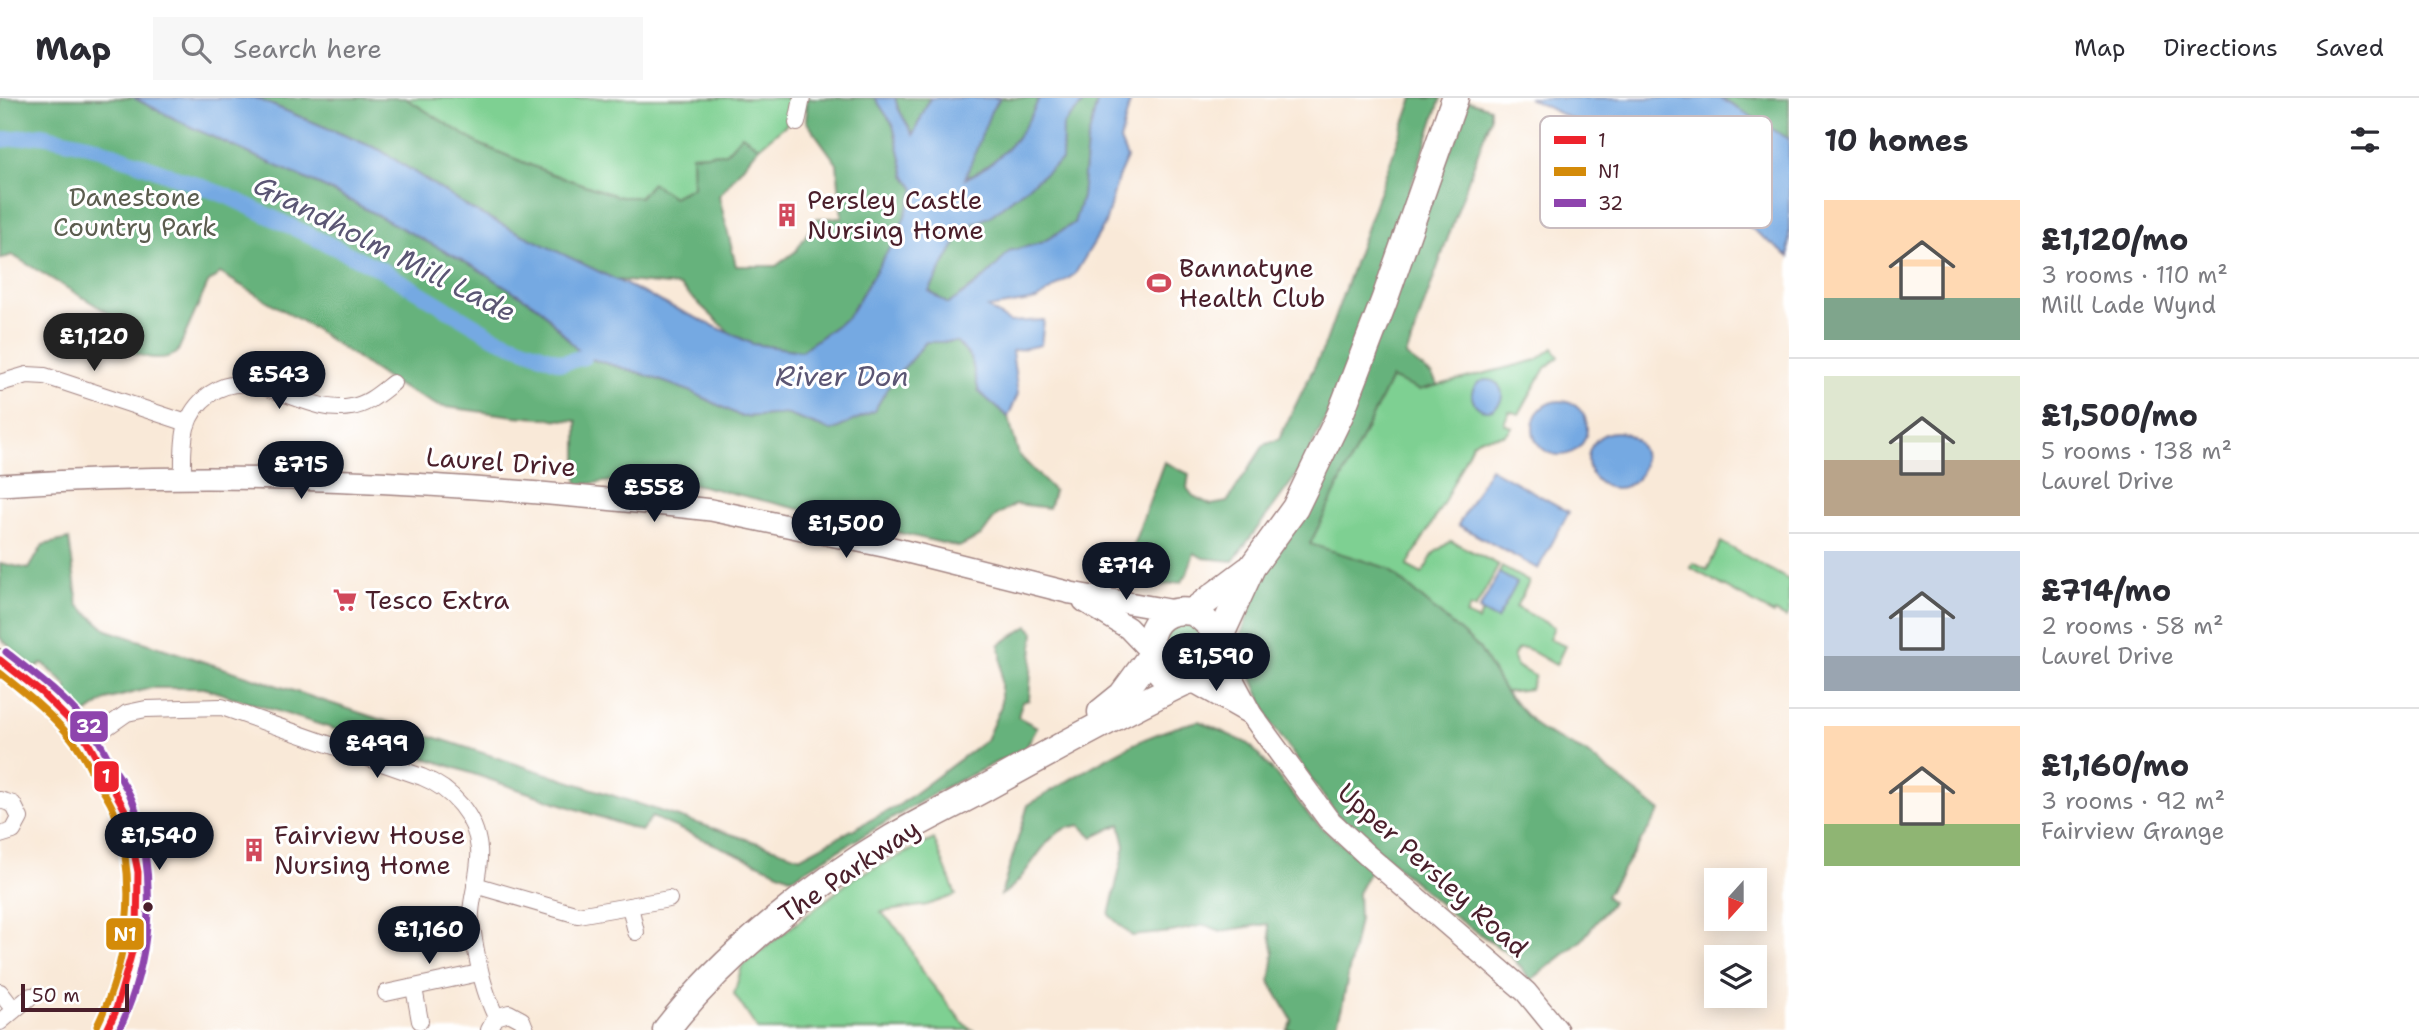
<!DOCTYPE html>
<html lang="en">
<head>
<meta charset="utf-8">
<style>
	:root { --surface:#fff; --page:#f7f7f7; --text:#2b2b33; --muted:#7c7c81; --line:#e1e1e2; --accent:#111827 }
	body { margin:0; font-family:"Shantell Sans",sans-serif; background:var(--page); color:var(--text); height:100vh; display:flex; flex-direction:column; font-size:26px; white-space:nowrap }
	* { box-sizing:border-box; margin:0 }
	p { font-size:23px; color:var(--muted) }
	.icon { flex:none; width:38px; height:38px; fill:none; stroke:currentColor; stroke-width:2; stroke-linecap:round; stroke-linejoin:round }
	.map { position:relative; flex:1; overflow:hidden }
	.panel { display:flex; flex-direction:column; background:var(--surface); width:630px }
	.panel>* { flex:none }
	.needle { width:46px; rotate:201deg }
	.buttons { position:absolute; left:1704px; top:770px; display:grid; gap:14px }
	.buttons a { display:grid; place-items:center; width:63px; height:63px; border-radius:0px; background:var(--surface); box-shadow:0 4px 18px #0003; font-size:35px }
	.scale { position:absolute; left:21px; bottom:18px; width:108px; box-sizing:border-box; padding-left:7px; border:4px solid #4a1f2b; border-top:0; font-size:19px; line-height:24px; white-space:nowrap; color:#4a1f2b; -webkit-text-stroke:5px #fff; paint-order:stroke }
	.price { position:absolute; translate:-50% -60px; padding:0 16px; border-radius:24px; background:var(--accent); color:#fff; font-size:23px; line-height:46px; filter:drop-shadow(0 2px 4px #0008) }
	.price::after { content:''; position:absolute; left:50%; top:42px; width:21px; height:16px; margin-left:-10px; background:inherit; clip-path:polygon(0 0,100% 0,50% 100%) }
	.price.selected { background:#222; color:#fff }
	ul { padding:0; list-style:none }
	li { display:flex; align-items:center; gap:21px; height:175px; padding:0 35px }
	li+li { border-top:2px solid var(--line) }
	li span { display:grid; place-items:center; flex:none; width:196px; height:140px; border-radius:0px; color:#555 }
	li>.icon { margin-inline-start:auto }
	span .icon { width:84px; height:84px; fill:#fffc; stroke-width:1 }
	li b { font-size:30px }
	h2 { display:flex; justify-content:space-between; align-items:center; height:84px; padding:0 35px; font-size:30px }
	header { display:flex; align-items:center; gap:42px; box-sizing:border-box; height:98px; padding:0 35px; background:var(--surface); border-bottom:2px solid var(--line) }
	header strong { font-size:33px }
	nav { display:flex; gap:38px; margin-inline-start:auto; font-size:24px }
	.search { width:490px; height:63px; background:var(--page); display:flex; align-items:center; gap:18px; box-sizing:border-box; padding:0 24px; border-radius:0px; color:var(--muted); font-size:26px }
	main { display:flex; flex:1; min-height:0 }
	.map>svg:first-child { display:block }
</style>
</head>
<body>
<header>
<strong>Map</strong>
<div class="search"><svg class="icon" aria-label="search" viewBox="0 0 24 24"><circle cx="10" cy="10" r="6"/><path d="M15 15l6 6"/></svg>Search here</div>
<nav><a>Map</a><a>Directions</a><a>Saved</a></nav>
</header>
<main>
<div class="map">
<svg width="1789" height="932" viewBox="0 0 1789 932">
	<rect width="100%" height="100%" fill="#fff"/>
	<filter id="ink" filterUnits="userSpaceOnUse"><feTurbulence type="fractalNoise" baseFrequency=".0143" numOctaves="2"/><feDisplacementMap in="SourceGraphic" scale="14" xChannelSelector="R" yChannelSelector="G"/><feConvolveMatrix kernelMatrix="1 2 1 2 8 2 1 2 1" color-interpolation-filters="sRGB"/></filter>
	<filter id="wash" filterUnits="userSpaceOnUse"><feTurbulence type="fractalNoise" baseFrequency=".00686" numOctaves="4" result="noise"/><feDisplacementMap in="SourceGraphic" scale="28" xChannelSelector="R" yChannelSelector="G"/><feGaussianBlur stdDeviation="1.57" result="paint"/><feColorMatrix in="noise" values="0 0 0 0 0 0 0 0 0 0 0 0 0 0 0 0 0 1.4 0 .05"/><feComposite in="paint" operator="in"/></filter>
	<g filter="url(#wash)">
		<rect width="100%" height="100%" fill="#f9e9d8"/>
		<g fill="#7ed092" stroke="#64785e" stroke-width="2">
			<polygon points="405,0 808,0 807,9 759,49 742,37 726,55 692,57 693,89 673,99 652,85 640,99 620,99 552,76 479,46"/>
			<path d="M1553 250 1559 259 1545 270 1519 316 1509 313 1504 326 1512 329C1502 346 1485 332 1472 346L1442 408 1407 468 1422 476 1434 455 1451 443 1499 467 1475 511 1470 509 1466 517 1478 523 1482 514 1496 521 1516 485 1499 475 1502 469 1529 484 1516 509 1554 529 1549 541 1565 548 1556 567 1526 550 1518 551C1505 566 1523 572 1535 578L1530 591 1505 594 1479 550 1310 446 1391 280 1419 292 1537 262Z"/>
			<polygon points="1721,444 1789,482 1789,515 1786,520 1775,514 1774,516 1691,470 1693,465 1707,472"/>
			<circle cx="1183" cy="548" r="21"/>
			<polygon points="934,741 956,797 927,807 881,814 903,837 922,874 964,926 973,932 758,932 734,896 742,868 855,779"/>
		</g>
		<g fill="#66b27c" stroke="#586854" stroke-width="2">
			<path d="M0 0H134L193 30 328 91 473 168 540 210 584 259 637 274 693 294 742 319 786 316 832 333 874 313 890 286 926 244 957 243 971 260 979 294 1008 319 1019 357 1054 393 1049 410 1016 406 996 418 981 438 959 449 660 378 577 387V323L514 318 438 308 393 285 313 230 220 175 208 185 177 255C156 268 130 253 109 246L112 217 12 157 0 161Z"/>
			<polygon points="255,0 405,0 479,46 552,76 620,99 640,99 652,85 673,99 693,89 692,57 726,55 742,37 759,49 719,98 736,168 776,168 796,153 817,120 842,120 837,66 806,23 808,0 875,0 893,27 905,77 915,91 898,136 848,219 801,253 753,246 731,236 680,188 615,182 474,113 380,52"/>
			<polygon points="895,0 930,0 913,37 898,10"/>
			<path d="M1000 0H1039C1025 37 1000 64 964 81L991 13Z"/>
			<path d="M1088 0H1098L1087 45 1082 99 1074 125 1041 145 1009 153C992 176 971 191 948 206L929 193 965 129 989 119 1062 62 1063 27Z"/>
			<polygon points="1413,0 1441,0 1387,159 1330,312 1299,374 1233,463 1203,460 1194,455 1187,476 1181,484 1159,488 1115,478 1124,450 1132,450 1164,364 1189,376 1187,390 1193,398 1211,407 1227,404 1264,347 1279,341 1324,249"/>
			<polygon points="1720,0 1789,0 1789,41"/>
			<polygon points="1468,3 1490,10 1490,21 1406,258 1432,277 1438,287 1419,292 1391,280 1310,446 1387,470 1479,550 1505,594 1540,632 1585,654 1660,713 1606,798 1612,804 1582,842 1531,882 1510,857 1455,819 1337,717 1271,625 1250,575 1240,563 1239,543 1258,489 1270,466 1301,423 1405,172"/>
			<polygon points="69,441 78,507 107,532 801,759 899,707 986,642 1001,608 1001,555 999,547 1028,528 1034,534 1029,602 1022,604 1018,619 1037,629 1026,650 942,691 792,780 652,719 641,733 438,664 204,590 151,590 106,602 84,617 65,598 67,588 43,565 34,570 0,540 0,465 29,471 43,447"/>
			<path d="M1199 623 1249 646 1286 688 1311 720 1371 771 1358 795 1359 821 1342 909 1335 932H1287L1292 922 1270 884 1274 855 1268 826 1221 833 1205 827 1172 834 1132 838 1109 817 1125 748 1120 726 1093 739 1080 727C1076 728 1068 729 1064 731 1038 745 1026 784 1001 797L1028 707C1082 675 1137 636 1199 623Z"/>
		</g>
		<g fill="#75a9e2" stroke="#606486" stroke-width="2">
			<path d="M134 0H255L380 52 474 113 668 207 753 246 801 253 848 219 898 136 915 91 905 77 893 27 875 0H895L898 10 913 37 930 0H1000L991 13 965 81C1000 64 1025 36 1039 0H1088L1063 27 1062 62 989 119 965 129 929 193 948 206C971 191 992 176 1009 153L1041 145 1074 125 1082 99 1087 45 1098 0H1131L1120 43 1127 60 1118 80 1105 126 1075 176 1036 202 988 210 1010 224 1044 222 1041 247 1012 253 1018 296 1008 319 979 294 971 260 957 244H926L890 286 874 313 832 333 786 316 742 319 692 294 637 274 584 259 540 210 473 168 328 91 193 30Z"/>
			<polygon points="1528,0 1720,0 1789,41 1789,159 1669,68"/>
			<circle cx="1487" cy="297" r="15"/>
			<circle cx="1560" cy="330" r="27"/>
			<circle cx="1616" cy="362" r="28"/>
			<polygon points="1490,370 1569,414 1538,471 1458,427"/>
			<polygon points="1499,475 1517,485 1497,522 1479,512"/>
		</g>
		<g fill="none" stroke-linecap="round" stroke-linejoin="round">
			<polyline stroke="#75a9e2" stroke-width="16" points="0,42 42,37 92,48 227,98 380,171 494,239 562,265 584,259"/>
		</g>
	</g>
	<g filter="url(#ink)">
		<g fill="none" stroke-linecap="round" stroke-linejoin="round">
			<g stroke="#a28482" stroke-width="18">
				<g id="minor">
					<polyline points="797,25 802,0"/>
					<polyline points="0,285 27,277 45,278 187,325"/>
					<path d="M183 379C183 345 180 318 210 296 255 264 304 318 351 309 367 307 380 295 393 285"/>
					<path d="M87 643 127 615 146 611 222 609 422 679C452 691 476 718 479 751 481 772 472 795 471 815 470 824 473 833 474 842 479 870 484 894 496 919"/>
					<polyline points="0,702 13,706 20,720 13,733 0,737"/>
					<polyline points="475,787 578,817 669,801"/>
					<polyline points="630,808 636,834"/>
					<polyline points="414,890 420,923"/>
					<polyline points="0,894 14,912"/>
					<polyline points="386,895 479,875"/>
					<polyline points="0,924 31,898"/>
					<polyline points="489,932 496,919 509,915 522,922 526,932"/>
				</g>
			</g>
			<g stroke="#a28482" stroke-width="24">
				<g id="tertiary">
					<path d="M0 387C225 371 451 384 675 408L711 412 888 449 1071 495 1180 514"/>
					<polyline points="1084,503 1128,530 1149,552"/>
					<polyline points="1218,554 1251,616 1328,721 1368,758 1526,894 1557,932"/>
					<polyline points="0,562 42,595 77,630 87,643 126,714 138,774 137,836 129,870 115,915 107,932"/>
					<polyline points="1191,582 1251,616"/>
				</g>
			</g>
			<g stroke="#a28482" stroke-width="29">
				<g id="primary">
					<path d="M1192 514C1219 527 1232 561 1201 578 1146 609 1125 504 1192 514L1248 472"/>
					<polyline points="1218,543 1252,469 1295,410 1340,317 1384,203 1455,0"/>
					<polyline points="1101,614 1122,597 1150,559"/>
					<path d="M666 932C724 857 810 789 892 740 922 722 954 707 985 690 1052 653 1118 616 1187 583"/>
				</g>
			</g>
			<use href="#minor" stroke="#fff" stroke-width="16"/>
			<use href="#tertiary" stroke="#fff" stroke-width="21"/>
			<use href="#primary" stroke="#fff" stroke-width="26"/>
			<g stroke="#fff" stroke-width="12">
				<polyline id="bus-1" points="0,562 42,595 77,630 87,643 126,714 138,774 137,836 115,915 107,932"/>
			</g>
			<g stroke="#fff" stroke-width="12">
				<path id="bus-2" d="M0 575C25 595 51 615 71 640 80 651 87 664 93 677 101 690 112 704 116 719 138 787 128 864 97 928"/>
			</g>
			<g stroke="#fff" stroke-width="12">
				<path id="bus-3" d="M6 554C34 576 63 597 86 625 97 637 104 652 111 666 120 680 132 697 136 713 157 785 151 864 119 932"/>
			</g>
			<use href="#bus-1" stroke="#ee232c" stroke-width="7"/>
			<use href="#bus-2" stroke="#d48b09" stroke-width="7"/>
			<use href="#bus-3" stroke="#8e44ad" stroke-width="7"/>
		</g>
	</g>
	<defs>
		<g id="building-bare" transform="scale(1.89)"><path d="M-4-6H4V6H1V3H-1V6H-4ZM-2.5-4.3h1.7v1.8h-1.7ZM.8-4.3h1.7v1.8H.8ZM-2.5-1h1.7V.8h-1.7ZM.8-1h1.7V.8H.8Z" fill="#d1495b" stroke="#fff" stroke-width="2.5" paint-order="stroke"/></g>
		<g id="stadium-bare" transform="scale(1.89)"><path d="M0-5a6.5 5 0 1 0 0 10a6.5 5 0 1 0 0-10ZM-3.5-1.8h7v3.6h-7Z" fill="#d1495b" stroke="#fff" stroke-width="2.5" paint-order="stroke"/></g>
		<g id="supermarket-bare" transform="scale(1.89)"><path d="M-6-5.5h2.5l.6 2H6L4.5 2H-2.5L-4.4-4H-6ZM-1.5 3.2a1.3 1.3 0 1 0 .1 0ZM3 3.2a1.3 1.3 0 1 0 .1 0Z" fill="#d1495b" stroke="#fff" stroke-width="2.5" paint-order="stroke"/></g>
	</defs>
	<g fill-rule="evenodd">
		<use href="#building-bare" x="787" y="117"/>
		<use href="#stadium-bare" x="1159" y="185"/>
		<use href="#supermarket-bare" x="345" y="502"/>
		<use href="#building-bare" x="254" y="752"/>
	</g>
	<circle fill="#4a1f2b" stroke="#fff" stroke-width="2.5" cx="148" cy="809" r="6"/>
	<g text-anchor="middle" stroke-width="6" stroke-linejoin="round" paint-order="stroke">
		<g font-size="26" fill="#5c5d4f" stroke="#fff">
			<text x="135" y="108">Danestone<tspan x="135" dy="30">Country Park</tspan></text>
		</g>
		<g font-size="26" fill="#4a1f2b" stroke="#fff" text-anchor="start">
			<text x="807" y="111">Persley Castle<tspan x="807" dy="30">Nursing Home</tspan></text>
			<text x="1179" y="179">Bannatyne<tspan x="1179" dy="30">Health Club</tspan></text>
			<text x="365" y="511">Tesco Extra</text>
			<text x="274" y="746">Fairview House<tspan x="274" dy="30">Nursing Home</tspan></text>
		</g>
		<g font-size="26" fill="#4a1f2b" stroke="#fff">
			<text transform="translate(501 364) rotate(4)" y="9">Laurel Drive</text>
			<text transform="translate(1433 772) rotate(42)" y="9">Upper Persley Road</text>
			<text transform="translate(849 773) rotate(-34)" y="9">The Parkway</text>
		</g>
		<g font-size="28" font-style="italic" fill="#5b5674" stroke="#fff">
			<text transform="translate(385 150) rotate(27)" y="10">Grandholm Mill Lade</text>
			<text x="842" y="288">River Don</text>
		</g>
	</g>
	<rect x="1540" y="18" width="232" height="112" rx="10" fill="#fff" stroke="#c9bcbf" stroke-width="2"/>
	<rect x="1554" y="38" width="32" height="8" fill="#ee232c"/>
	<rect x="1554" y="69" width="32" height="9" fill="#d48b09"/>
	<rect x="1554" y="101" width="32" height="8" fill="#8e44ad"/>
	<g font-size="19" fill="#4a1f2b">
		<text x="1598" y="49">1</text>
		<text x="1598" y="80">N1</text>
		<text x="1598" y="112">32</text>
	</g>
	<g stroke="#fff" stroke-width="2.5">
		<rect x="69" y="612" width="40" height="33" rx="7" fill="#8e44ad"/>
		<rect x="93" y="662" width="27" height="33" rx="7" fill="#ee232c"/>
		<rect x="105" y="819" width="40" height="34" rx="7" fill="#d48b09"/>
	</g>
	<g font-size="19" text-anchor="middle" font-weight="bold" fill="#fff">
		<text x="89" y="635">32</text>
		<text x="106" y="685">1</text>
		<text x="125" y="843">N1</text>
	</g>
</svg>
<div class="buttons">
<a><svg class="needle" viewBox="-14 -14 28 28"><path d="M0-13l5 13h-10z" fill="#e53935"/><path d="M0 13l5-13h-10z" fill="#7c7c81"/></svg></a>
<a><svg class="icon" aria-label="layers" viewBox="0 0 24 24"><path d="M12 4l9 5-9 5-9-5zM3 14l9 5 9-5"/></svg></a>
</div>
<div class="scale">50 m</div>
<b class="price selected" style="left:94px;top:275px">£1,120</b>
<b class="price" style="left:279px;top:313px">£543</b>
<b class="price" style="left:301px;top:403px">£715</b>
<b class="price" style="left:654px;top:426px">£558</b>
<b class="price" style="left:846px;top:462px">£1,500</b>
<b class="price" style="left:1126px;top:504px">£714</b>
<b class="price" style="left:1216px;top:595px">£1,590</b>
<b class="price" style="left:377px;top:682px">£499</b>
<b class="price" style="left:159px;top:774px">£1,540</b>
<b class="price" style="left:429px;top:868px">£1,160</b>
</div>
<section class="panel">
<h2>10 homes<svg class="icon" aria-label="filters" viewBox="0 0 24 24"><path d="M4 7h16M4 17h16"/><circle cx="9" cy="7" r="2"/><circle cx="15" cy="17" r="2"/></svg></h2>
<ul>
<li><span style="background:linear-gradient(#ffd9b3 70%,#7fa58c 0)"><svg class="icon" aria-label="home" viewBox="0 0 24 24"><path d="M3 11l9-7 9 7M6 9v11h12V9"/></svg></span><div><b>£1,120/mo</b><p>3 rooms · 110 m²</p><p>Mill Lade Wynd</p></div></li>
<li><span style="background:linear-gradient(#dfe7d0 60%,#b9a48a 0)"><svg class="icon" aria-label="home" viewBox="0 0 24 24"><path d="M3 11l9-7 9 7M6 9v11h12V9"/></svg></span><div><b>£1,500/mo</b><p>5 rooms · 138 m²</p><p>Laurel Drive</p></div></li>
<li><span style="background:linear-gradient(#c9d6e8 75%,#9aa5b1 0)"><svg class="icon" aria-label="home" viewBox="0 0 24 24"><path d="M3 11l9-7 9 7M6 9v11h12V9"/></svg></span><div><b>£714/mo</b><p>2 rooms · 58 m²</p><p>Laurel Drive</p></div></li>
<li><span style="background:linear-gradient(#ffd9b3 70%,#8fb573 0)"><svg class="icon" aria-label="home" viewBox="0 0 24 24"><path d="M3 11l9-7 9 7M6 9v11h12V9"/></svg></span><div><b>£1,160/mo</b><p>3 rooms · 92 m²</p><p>Fairview Grange</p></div></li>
</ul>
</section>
</main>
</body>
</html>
